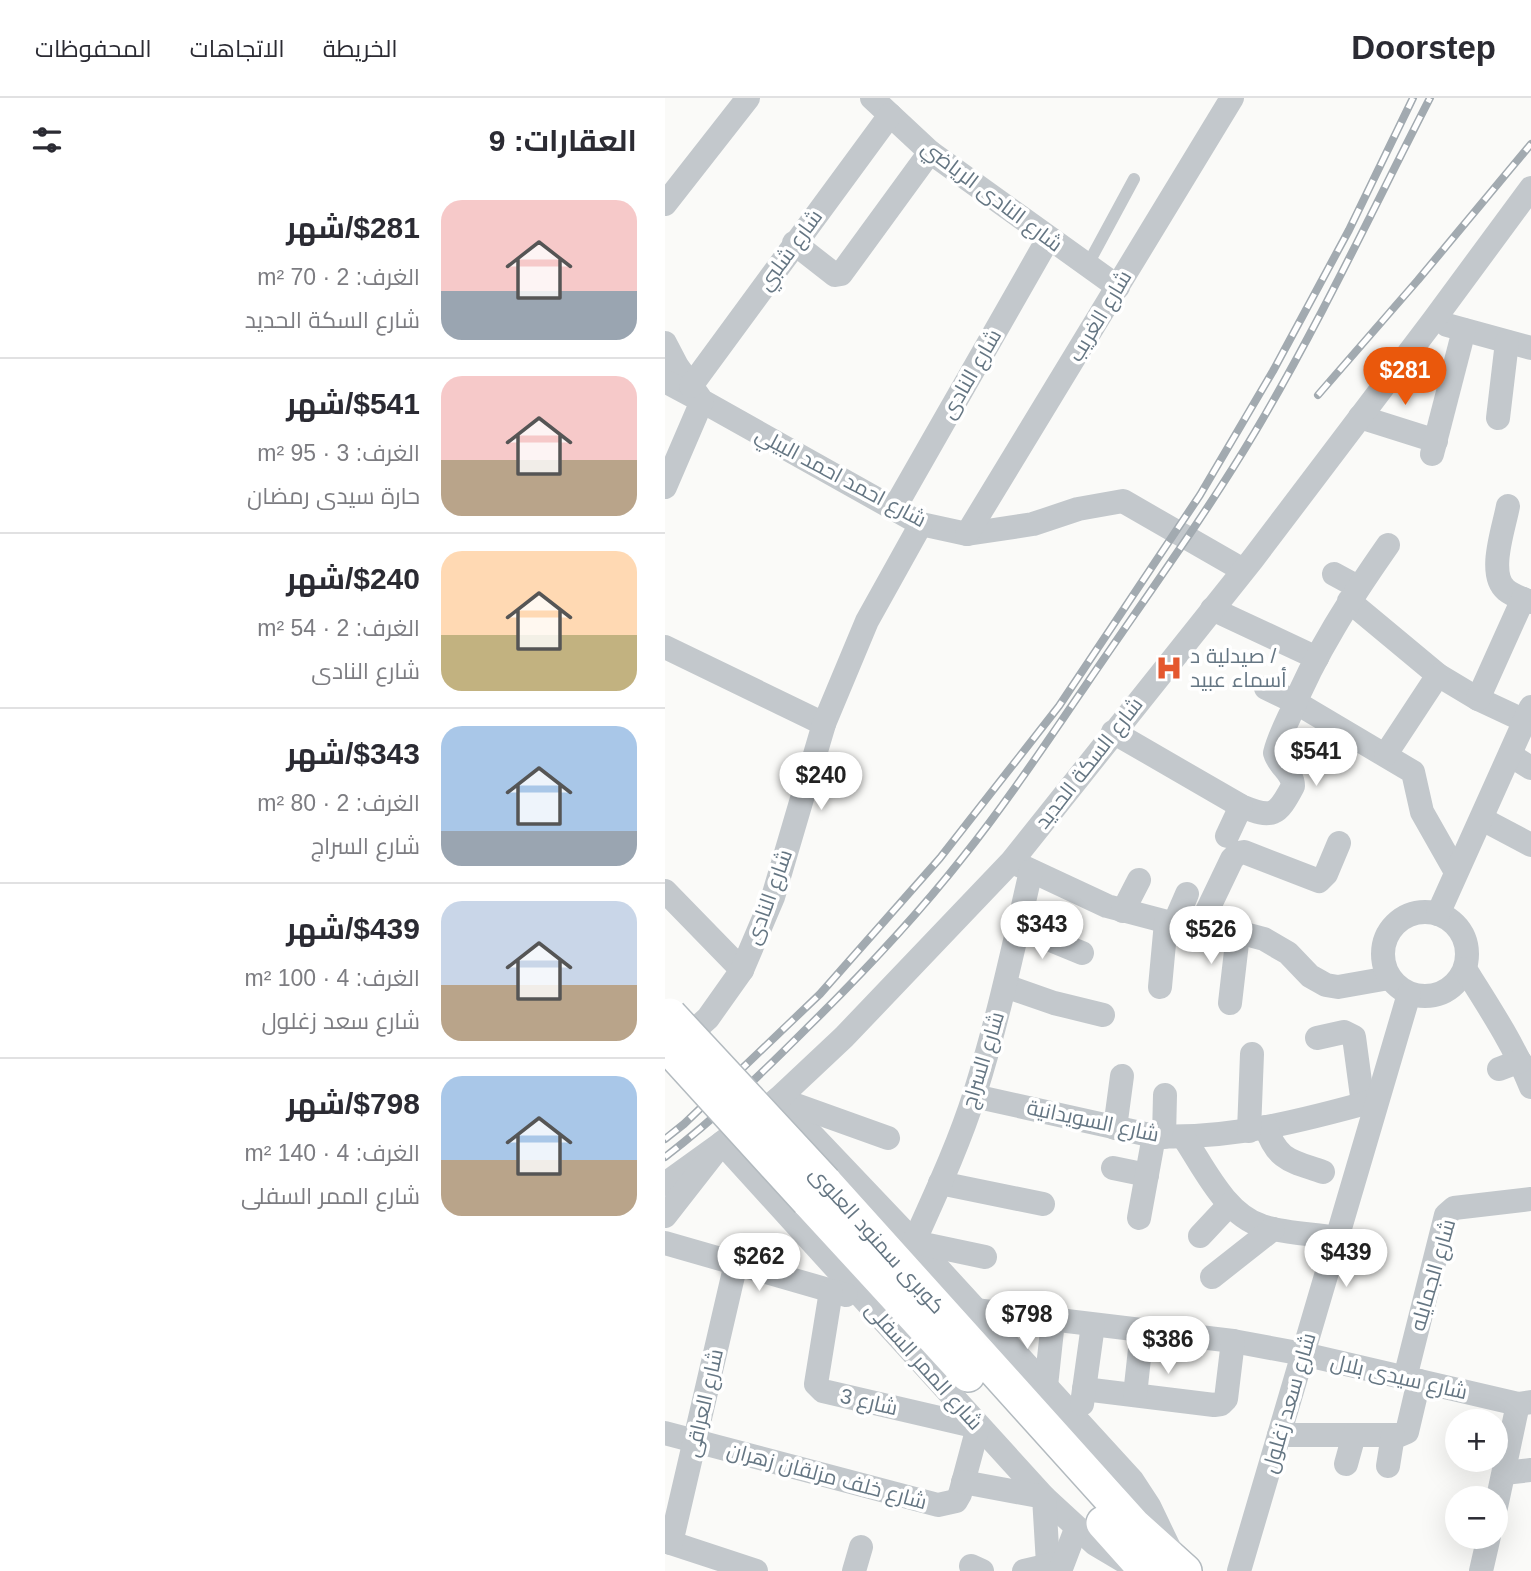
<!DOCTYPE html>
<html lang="ar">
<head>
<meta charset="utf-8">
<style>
	:root { --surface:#fff; --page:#f2f2f3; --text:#2b2b33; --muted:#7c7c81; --line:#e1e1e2; --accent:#ea580c }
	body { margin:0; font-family:Arial,Cairo,sans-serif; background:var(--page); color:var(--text); direction:rtl; height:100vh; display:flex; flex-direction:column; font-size:26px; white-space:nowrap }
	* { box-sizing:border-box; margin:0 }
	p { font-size:23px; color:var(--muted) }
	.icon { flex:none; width:38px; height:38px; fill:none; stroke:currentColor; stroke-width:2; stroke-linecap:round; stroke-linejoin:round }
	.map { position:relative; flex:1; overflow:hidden; direction:ltr }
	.details { display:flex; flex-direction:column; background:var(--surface); width:665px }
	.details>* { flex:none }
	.controls { position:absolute; left:780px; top:1311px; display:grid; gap:14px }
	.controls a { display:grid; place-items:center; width:63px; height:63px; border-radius:50%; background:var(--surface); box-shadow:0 7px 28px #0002; font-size:35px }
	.price { position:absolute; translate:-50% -60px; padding:0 16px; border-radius:24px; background:#fff; color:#222; font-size:23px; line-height:46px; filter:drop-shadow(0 2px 4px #0008) }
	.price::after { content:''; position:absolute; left:50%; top:42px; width:21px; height:16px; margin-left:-10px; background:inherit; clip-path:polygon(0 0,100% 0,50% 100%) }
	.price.selected { background:var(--accent); color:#fff }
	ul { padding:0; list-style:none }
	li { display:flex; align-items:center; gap:21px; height:175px; padding:0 28px }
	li+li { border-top:2px solid var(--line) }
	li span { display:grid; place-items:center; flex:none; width:196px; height:140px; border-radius:21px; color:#555 }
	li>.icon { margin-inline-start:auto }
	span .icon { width:84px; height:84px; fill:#fffc; stroke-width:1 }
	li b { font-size:30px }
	h2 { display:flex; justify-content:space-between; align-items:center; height:84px; padding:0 28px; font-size:30px }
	header { display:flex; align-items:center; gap:42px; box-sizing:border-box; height:98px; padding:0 35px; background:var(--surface); border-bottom:2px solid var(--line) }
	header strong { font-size:33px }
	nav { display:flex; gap:38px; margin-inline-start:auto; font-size:24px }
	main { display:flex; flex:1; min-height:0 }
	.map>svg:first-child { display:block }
</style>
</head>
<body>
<header>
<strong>Doorstep</strong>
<nav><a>الخريطة</a><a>الاتجاهات</a><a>المحفوظات</a></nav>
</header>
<main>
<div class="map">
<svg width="866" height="1473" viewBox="0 0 866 1473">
	<rect width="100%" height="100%" fill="#fafaf8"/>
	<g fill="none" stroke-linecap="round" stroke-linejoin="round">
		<g stroke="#b3babf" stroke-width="36">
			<g id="secondary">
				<polyline points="160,1084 469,1427 520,1473"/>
				<polyline points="143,1103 303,1277"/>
				<polyline points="438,1425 481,1473"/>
			</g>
		</g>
		<polyline stroke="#c3c8cc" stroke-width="12" points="422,168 469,81"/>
		<g stroke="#c3c8cc" stroke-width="24">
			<polyline points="207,0 265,54 453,189"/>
			<polyline points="0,106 83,0"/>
			<polyline points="129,145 170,177 176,176 265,54"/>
			<polyline points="782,227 866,250"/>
			<polyline points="0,245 12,268 37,303 256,426 302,436 368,426 413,411 458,403 578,472"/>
			<polyline points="0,283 37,303 0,389"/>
			<polyline points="26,288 225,17"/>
			<polyline points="695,319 771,343"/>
			<polyline points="833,320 842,244"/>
			<polyline points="767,356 799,232"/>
			<path d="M843 408C839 430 822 476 841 492 848 498 858 501 866 504"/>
			<polyline points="229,411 383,141"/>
			<polyline points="302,436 567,0"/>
			<polyline points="669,476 693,489"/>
			<polyline points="684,503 773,577 813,601 860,623"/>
			<polyline points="547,511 652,560"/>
			<polyline points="0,549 159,626"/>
			<polyline points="601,590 630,604 748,674 757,714 791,774"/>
			<polyline points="813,601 858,501"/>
			<path d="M448 634 576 708C608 721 612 718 628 688 628 674 614 669 610 655 613 642 620 628 626 615 650 555 686 500 723 447"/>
			<polyline points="721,656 773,577"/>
			<polyline points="845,657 866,670"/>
			<polyline points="817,721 866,747"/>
			<polyline points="562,738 576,708"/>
			<polyline points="354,767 442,808 533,832 584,837 599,841 623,855 645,878 661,887 673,889 724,880"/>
			<polyline points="0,793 77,872"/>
			<polyline points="458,813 474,782"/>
			<circle cx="760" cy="856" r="42"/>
			<polyline points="773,816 866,609"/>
			<polyline points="509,826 522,796"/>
			<polyline points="354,829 417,855"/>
			<polyline points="533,832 567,761 573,755 579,754 654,783 661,776 674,745"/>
			<path d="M800 871C824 909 849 947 866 989"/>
			<polyline points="340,888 389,905 438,917"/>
			<polyline points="495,889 501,824"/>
			<polyline points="565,905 573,836"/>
			<polyline points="652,940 679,934 689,939 698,1006"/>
			<polyline points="13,947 43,920 77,872 108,799 159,626 202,523 256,426"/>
			<polyline points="834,971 855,963"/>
			<path d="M309 998 489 1038C564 1042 640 1022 712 1002"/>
			<polyline points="113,1001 249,1144 467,1382 484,1408 507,1456"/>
			<polyline points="117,1002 223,1040"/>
			<path d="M601 1029C612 1063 627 1063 658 1074"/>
			<polyline points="450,1030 457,978"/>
			<polyline points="584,1033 587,956"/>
			<polyline points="499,1039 500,997"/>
			<path d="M519 1040C540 1071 560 1116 597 1128 617 1135 650 1136 672 1140"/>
			<polyline points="448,1070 482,1077"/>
			<polyline points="275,1085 378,1106"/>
			<polyline points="0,1086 57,1045 113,1001 179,939 347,763 587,462 768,223 866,90"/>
			<polyline points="0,1118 57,1045 379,1399 430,1446 469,1469"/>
			<polyline points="474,1120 489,1038"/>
			<polyline points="535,1138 564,1107"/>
			<polyline points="0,1145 181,1197"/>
			<path d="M320 1159 249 1144C271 1095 294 1046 310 995 333 922 349 847 366 773"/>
			<polyline points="547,1179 608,1131"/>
			<polyline points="310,1212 568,1243 638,1256 853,1306 866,1304"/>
			<polyline points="740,1280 781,1117 789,1110 866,1101"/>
			<polyline points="381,1288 388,1223"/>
			<polyline points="419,1291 549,1307 556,1306 561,1301 568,1243"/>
			<polyline points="470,1297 477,1233"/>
			<polyline points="417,1306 428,1227"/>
			<polyline points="0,1335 273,1407 291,1403 295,1396 313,1329 158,1293 151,1286 166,1193"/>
			<polyline points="614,1337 735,1337 742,1334 754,1283"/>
			<polyline points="681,1366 689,1337"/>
			<polyline points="723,1368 728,1337"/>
			<polyline points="839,1375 866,1372"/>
			<polyline points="298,1384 379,1399 383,1466"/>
			<polyline points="831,1409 853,1306"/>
			<polyline points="0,1443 91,1473"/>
			<polyline points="6,1445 71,1165"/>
			<polyline points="306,1468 317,1473"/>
			<polyline points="189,1473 196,1449"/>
			<polyline points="359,1473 398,1464"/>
			<polyline points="395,1473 411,1431"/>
			<polyline points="574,1473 744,896"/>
			<polyline points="816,1473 824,1438"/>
		</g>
		<use href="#secondary" stroke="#fff" stroke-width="33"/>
		<g stroke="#a2aab0" stroke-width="8">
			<g id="rail">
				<polyline points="653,297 753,182 866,46"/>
				<polyline points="0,1041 19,1026 155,896 275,760 394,608 535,397 608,273 684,132 748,0"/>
				<path d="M0 1059C51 1020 97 975 142 930 197 876 250 820 298 759 342 704 381 645 421 587 478 503 538 421 590 334 654 226 708 111 765 0"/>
			</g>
		</g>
		<use href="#rail" stroke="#fff" stroke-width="5" stroke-dasharray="16" stroke-linecap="butt"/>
		<g stroke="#b3babf" stroke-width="36" stroke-linecap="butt">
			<g id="secondary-bridge">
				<polyline points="5,917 160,1084"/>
				<polyline points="0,946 143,1103"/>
			</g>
		</g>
		<use href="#secondary-bridge" stroke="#fff" stroke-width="33"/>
	</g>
	<defs>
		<g id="hospital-bare" transform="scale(2.1)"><path d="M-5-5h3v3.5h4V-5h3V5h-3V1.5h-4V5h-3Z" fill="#e4572e" stroke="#fff" stroke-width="2.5" paint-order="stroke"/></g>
	</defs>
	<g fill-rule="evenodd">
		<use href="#hospital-bare" x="504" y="570"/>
	</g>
	<g text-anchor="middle" stroke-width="7" stroke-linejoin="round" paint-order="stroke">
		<g font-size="21" fill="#657683" stroke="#fff">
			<text transform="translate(327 98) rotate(37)" y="7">شارع النادى الرياضي</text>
			<text transform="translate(125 152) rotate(-54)" y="7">شارع شلبي</text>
			<text transform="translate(435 218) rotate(-59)" y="7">شارع الغريب</text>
			<text transform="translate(306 276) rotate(-60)" y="7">شارع النادى</text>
			<text transform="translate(176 379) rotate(28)" y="7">شارع احمد احمد البيلي</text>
			<text transform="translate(424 665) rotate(-52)" y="7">شارع السكة الحديد</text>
			<text transform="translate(104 799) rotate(-70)" y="7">شارع النادى</text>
			<text transform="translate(318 962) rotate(-73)" y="7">شارع السراج</text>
			<text transform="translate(428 1023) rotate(12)" y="7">شارع السويدانية</text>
			<text transform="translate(212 1142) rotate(48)" y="7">كوبرى سمنود العلوى</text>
			<text transform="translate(768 1177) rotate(-74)" y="7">شارع الجمايله</text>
			<text transform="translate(259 1268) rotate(48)" y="7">شارع الممر السفلى</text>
			<text transform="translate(734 1279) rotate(13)" y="7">شارع سيدى بلال</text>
			<text transform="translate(204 1304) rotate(13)" y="7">شارع 3</text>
			<text transform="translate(39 1305) rotate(-77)" y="7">شارع العراقى</text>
			<text transform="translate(624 1305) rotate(-74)" y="7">شارع سعد زغلول</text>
			<text transform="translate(162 1378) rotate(15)" y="7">شارع خلف مزلقان زهران</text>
		</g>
		<g font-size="21" fill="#657683" stroke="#fff" text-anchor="start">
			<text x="525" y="565">صيدلية د /<tspan x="525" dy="24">أسماء عبيد</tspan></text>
		</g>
	</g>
</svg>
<div class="controls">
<a>+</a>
<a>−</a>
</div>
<b class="price selected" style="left:740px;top:309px">$281</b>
<b class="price" style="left:651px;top:690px">$541</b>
<b class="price" style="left:156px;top:714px">$240</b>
<b class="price" style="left:377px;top:863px">$343</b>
<b class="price" style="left:546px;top:868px">$526</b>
<b class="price" style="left:681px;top:1191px">$439</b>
<b class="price" style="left:94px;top:1195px">$262</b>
<b class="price" style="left:362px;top:1253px">$798</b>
<b class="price" style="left:503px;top:1278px">$386</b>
</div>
<section class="details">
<h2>العقارات: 9<svg class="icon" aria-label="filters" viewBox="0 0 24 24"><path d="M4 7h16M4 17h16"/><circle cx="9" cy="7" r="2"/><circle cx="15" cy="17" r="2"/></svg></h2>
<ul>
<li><span style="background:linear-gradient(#f6c9c9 65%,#9aa5b1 0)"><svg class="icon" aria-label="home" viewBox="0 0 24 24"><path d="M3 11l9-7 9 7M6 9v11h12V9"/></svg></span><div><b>$281/شهر</b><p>الغرف: 2 · 70 m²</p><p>شارع السكة الحديد</p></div></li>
<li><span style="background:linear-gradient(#f6c9c9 60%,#b9a48a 0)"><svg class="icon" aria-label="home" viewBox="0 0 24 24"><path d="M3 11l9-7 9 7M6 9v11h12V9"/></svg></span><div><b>$541/شهر</b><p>الغرف: 3 · 95 m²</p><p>حارة سيدى رمضان</p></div></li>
<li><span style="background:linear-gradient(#ffd9b3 60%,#c2b280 0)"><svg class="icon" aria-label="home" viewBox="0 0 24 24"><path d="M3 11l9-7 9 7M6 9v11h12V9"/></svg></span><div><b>$240/شهر</b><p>الغرف: 2 · 54 m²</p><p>شارع النادى</p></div></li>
<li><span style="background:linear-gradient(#a9c7e8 75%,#9aa5b1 0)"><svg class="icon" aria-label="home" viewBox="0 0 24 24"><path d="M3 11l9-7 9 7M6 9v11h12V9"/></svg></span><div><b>$343/شهر</b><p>الغرف: 2 · 80 m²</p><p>شارع السراج</p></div></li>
<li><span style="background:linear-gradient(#c9d6e8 60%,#b9a48a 0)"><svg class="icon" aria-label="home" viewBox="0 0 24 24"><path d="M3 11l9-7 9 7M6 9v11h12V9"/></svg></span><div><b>$439/شهر</b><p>الغرف: 4 · 100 m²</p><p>شارع سعد زغلول</p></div></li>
<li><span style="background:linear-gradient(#a9c7e8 60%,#b9a48a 0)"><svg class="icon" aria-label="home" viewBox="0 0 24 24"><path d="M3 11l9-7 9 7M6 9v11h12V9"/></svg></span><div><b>$798/شهر</b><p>الغرف: 4 · 140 m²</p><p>شارع الممر السفلى</p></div></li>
</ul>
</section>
</main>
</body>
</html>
